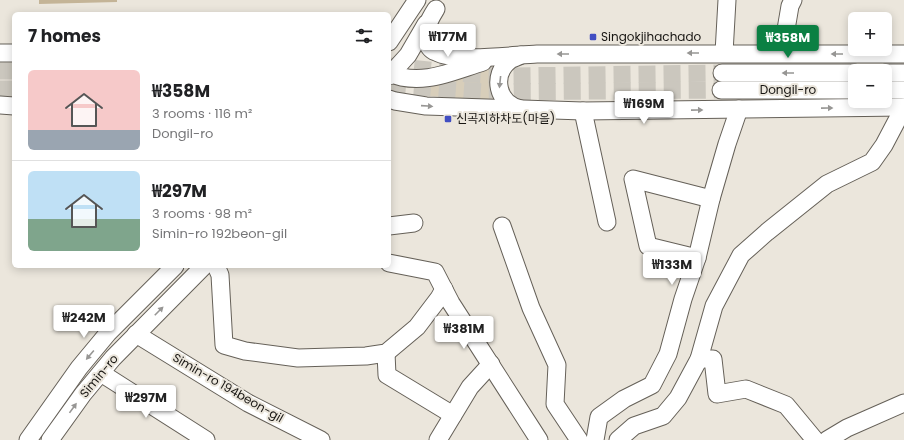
<!DOCTYPE html>
<html lang="en">
<head>
<meta charset="utf-8">
<style>
	:root { --surface:#fff; --page:#f2f2f2; --text:#202124; --muted:#757577; --line:#e0e0e0; --accent:#0b8043 }
	body { margin:0; font-family:Poppins,"Noto Sans KR",sans-serif; background:var(--page); color:var(--text); height:100vh; display:flex; flex-direction:column; font-size:15px; white-space:nowrap }
	* { box-sizing:border-box; margin:0 }
	p { font-size:13px; color:var(--muted) }
	.icon { flex:none; width:22px; height:22px; fill:none; stroke:currentColor; stroke-width:2; stroke-linecap:round; stroke-linejoin:round }
	.map { position:relative; flex:1; overflow:hidden }
	.side { position:absolute; left:12px; top:12px; width:379px; height:256px; display:flex; flex-direction:column; background:var(--surface); border-radius:6px; box-shadow:0 2px 10px #0003 }
	.side>* { flex:none }
	.controls { position:absolute; left:848px; top:12px; display:grid; gap:8px }
	.controls a { display:grid; place-items:center; width:44px; height:44px; border-radius:6px; background:var(--surface); box-shadow:0 2px 10px #0003; font-size:20px }
	.price { position:absolute; translate:-50% -34px; padding:0 9px; border-radius:4px; background:#fff; color:#222; font-size:13px; line-height:26px; filter:drop-shadow(0 1px 2px #0008) }
	.price::after { content:''; position:absolute; left:50%; top:24px; width:12px; height:9px; margin-left:-6px; background:inherit; clip-path:polygon(0 0,100% 0,50% 100%) }
	.price.current { background:var(--accent); color:#fff }
	ul { padding:0; list-style:none }
	li { display:flex; align-items:center; gap:12px; height:100px; padding:0 16px }
	li+li { border-top:1px solid var(--line) }
	li span { display:grid; place-items:center; flex:none; width:112px; height:80px; border-radius:6px; color:#555 }
	li>.icon { margin-inline-start:auto }
	span .icon { width:48px; height:48px; fill:#fffc; stroke-width:1 }
	li b { font-size:17px }
	h2 { display:flex; justify-content:space-between; align-items:center; height:48px; padding:0 16px; font-size:17px }
	.map>svg:first-child { display:block }
</style>
</head>
<body>
<div class="map">
<svg width="904" height="440" viewBox="0 0 904 440">
	<rect width="100%" height="100%" fill="#ebe6dc"/>
	<polygon fill="#d8ceba" points="494,67 495,68 494,100 428,96 425,91 428,87"/>
	<polygon fill="#c4b497" points="39,0 117,0 117,2 39,4"/>
	<g fill="none" stroke-linecap="round" stroke-linejoin="round">
		<g stroke="#cbc7be" stroke-width="17" stroke-dasharray="17 8" stroke-linecap="butt">
			<polyline points="389,66 468,74 512,76 722,73"/>
			<polyline points="0,71 14,71"/>
			<polyline points="389,85 483,92 721,90"/>
			<polyline points="0,89 14,89"/>
		</g>
		<g stroke="#656058" stroke-width="19">
			<g id="minor">
				<path d="M436 9C431 17 424 28 426 38 427 44 430 50 436 52 456 63 513 55 537 54H904"/>
				<polyline points="389,42 417,0"/>
				<polyline points="0,53 14,53"/>
				<polyline points="724,53 727,0"/>
				<polyline points="782,53 790,6 793,0"/>
				<path d="M389 73C421 87 453 71 483 62"/>
				<polyline points="722,73 855,73"/>
				<polyline points="885,73 904,73"/>
				<polyline points="389,76 408,55 426,24"/>
				<polyline points="721,90 855,90"/>
				<polyline points="885,90 904,90"/>
				<polyline points="389,99 395,101 426,106 583,111 904,107"/>
				<polyline points="0,105 14,106"/>
				<path d="M521 109C497 104 491 75 510 60 513 58 518 57 521 55"/>
				<polyline points="583,111 607,222"/>
				<polyline points="389,226 414,223"/>
				<polyline points="502,226 531,308 557,365 555,404 579,440"/>
				<polyline points="697,258 648,246 633,179 711,199"/>
				<polyline points="389,263 435,272 451,303 539,440"/>
				<polyline points="216,266 220,275 224,345 245,351 298,358 366,356 386,353 417,327 439,298 444,289"/>
				<polyline points="136,334 248,403 321,440"/>
				<polyline points="386,353 387,375 453,415"/>
				<polyline points="699,359 713,359 717,394 746,389 786,405 815,440"/>
				<polyline points="101,373 206,440"/>
				<polyline points="28,440 79,368 108,333 175,266"/>
				<polyline points="50,440 83,394 113,358 204,266"/>
				<polyline points="438,440 470,387 491,364"/>
				<polyline points="595,440 599,417 624,399 652,385 668,354 683,299 697,258 711,199 727,144 739,109"/>
				<polyline points="618,440 634,426 663,416 678,398 699,359 714,306 741,255 767,232 827,184 872,162 884,145 904,107"/>
				<polyline points="827,440 847,428 904,403"/>
			</g>
		</g>
		<use href="#minor" stroke="#fff" stroke-width="17"/>
	</g>
	<defs><path id="oneway-solid" d="M-6-.8H1V-3.2L6.5 0L1 3.2V.8H-6Z"/></defs>
	<g fill="#979694">
		<use href="#oneway-solid" transform="translate(693 53) rotate(180)"/>
		<use href="#oneway-solid" transform="translate(563 54) rotate(180)"/>
		<use href="#oneway-solid" transform="translate(837 54) rotate(-180)"/>
		<use href="#oneway-solid" transform="translate(788 73) rotate(180)"/>
		<use href="#oneway-solid" transform="translate(500 82) rotate(96)"/>
		<use href="#oneway-solid" transform="translate(427 106) rotate(4)"/>
		<use href="#oneway-solid" transform="translate(827 108) rotate(-1)"/>
		<use href="#oneway-solid" transform="translate(697 110) rotate(-1)"/>
		<use href="#oneway-solid" transform="translate(159 311) rotate(-45)"/>
		<use href="#oneway-solid" transform="translate(90 355) rotate(130)"/>
		<use href="#oneway-solid" transform="translate(73 408) rotate(-54)"/>
	</g>
	<g fill="#414ec2" stroke="#ebe6dc" stroke-width="1.5">
		<rect x="589" y="33" width="8" height="8" rx="2"/>
		<rect x="444" y="115" width="8" height="8" rx="2"/>
	</g>
	<g text-anchor="middle" stroke-width="4" stroke-linejoin="round" paint-order="stroke">
		<g font-size="12" fill="#171512" stroke="#ebe6dc" text-anchor="start">
			<text x="601" y="41">Singokjihachado</text>
			<text x="456" y="123">신곡지하차도(마을)</text>
		</g>
		<g font-size="12" fill="#171512" stroke="#ebe6dc">
			<text x="788" y="94">Dongil-ro</text>
			<text transform="translate(99 376) rotate(-50)" y="4">Simin-ro</text>
			<text transform="translate(228 388) rotate(30)" y="4">Simin-ro 194beon-gil</text>
		</g>
	</g>
</svg>
<div class="controls">
<a>+</a>
<a>−</a>
</div>
<b class="price" style="left:448px;top:58px">₩177M</b>
<b class="price current" style="left:788px;top:59px">₩358M</b>
<b class="price" style="left:644px;top:125px">₩169M</b>
<b class="price" style="left:672px;top:286px">₩133M</b>
<b class="price" style="left:84px;top:339px">₩242M</b>
<b class="price" style="left:464px;top:350px">₩381M</b>
<b class="price" style="left:146px;top:419px">₩297M</b>
<section class="side">
<h2>7 homes<svg class="icon" aria-label="filters" viewBox="0 0 24 24"><path d="M4 7h16M4 17h16"/><circle cx="9" cy="7" r="2"/><circle cx="15" cy="17" r="2"/></svg></h2>
<ul>
<li><span style="background:linear-gradient(#f6c9c9 75%,#9aa5b1 0)"><svg class="icon" aria-label="home" viewBox="0 0 24 24"><path d="M3 11l9-7 9 7M6 9v11h12V9"/></svg></span><div><b>₩358M</b><p>3 rooms · 116 m²</p><p>Dongil-ro</p></div></li>
<li><span style="background:linear-gradient(#bfe0f5 60%,#7fa58c 0)"><svg class="icon" aria-label="home" viewBox="0 0 24 24"><path d="M3 11l9-7 9 7M6 9v11h12V9"/></svg></span><div><b>₩297M</b><p>3 rooms · 98 m²</p><p>Simin-ro 192beon-gil</p></div></li>
</ul>
</section>
</div>
</body>
</html>
